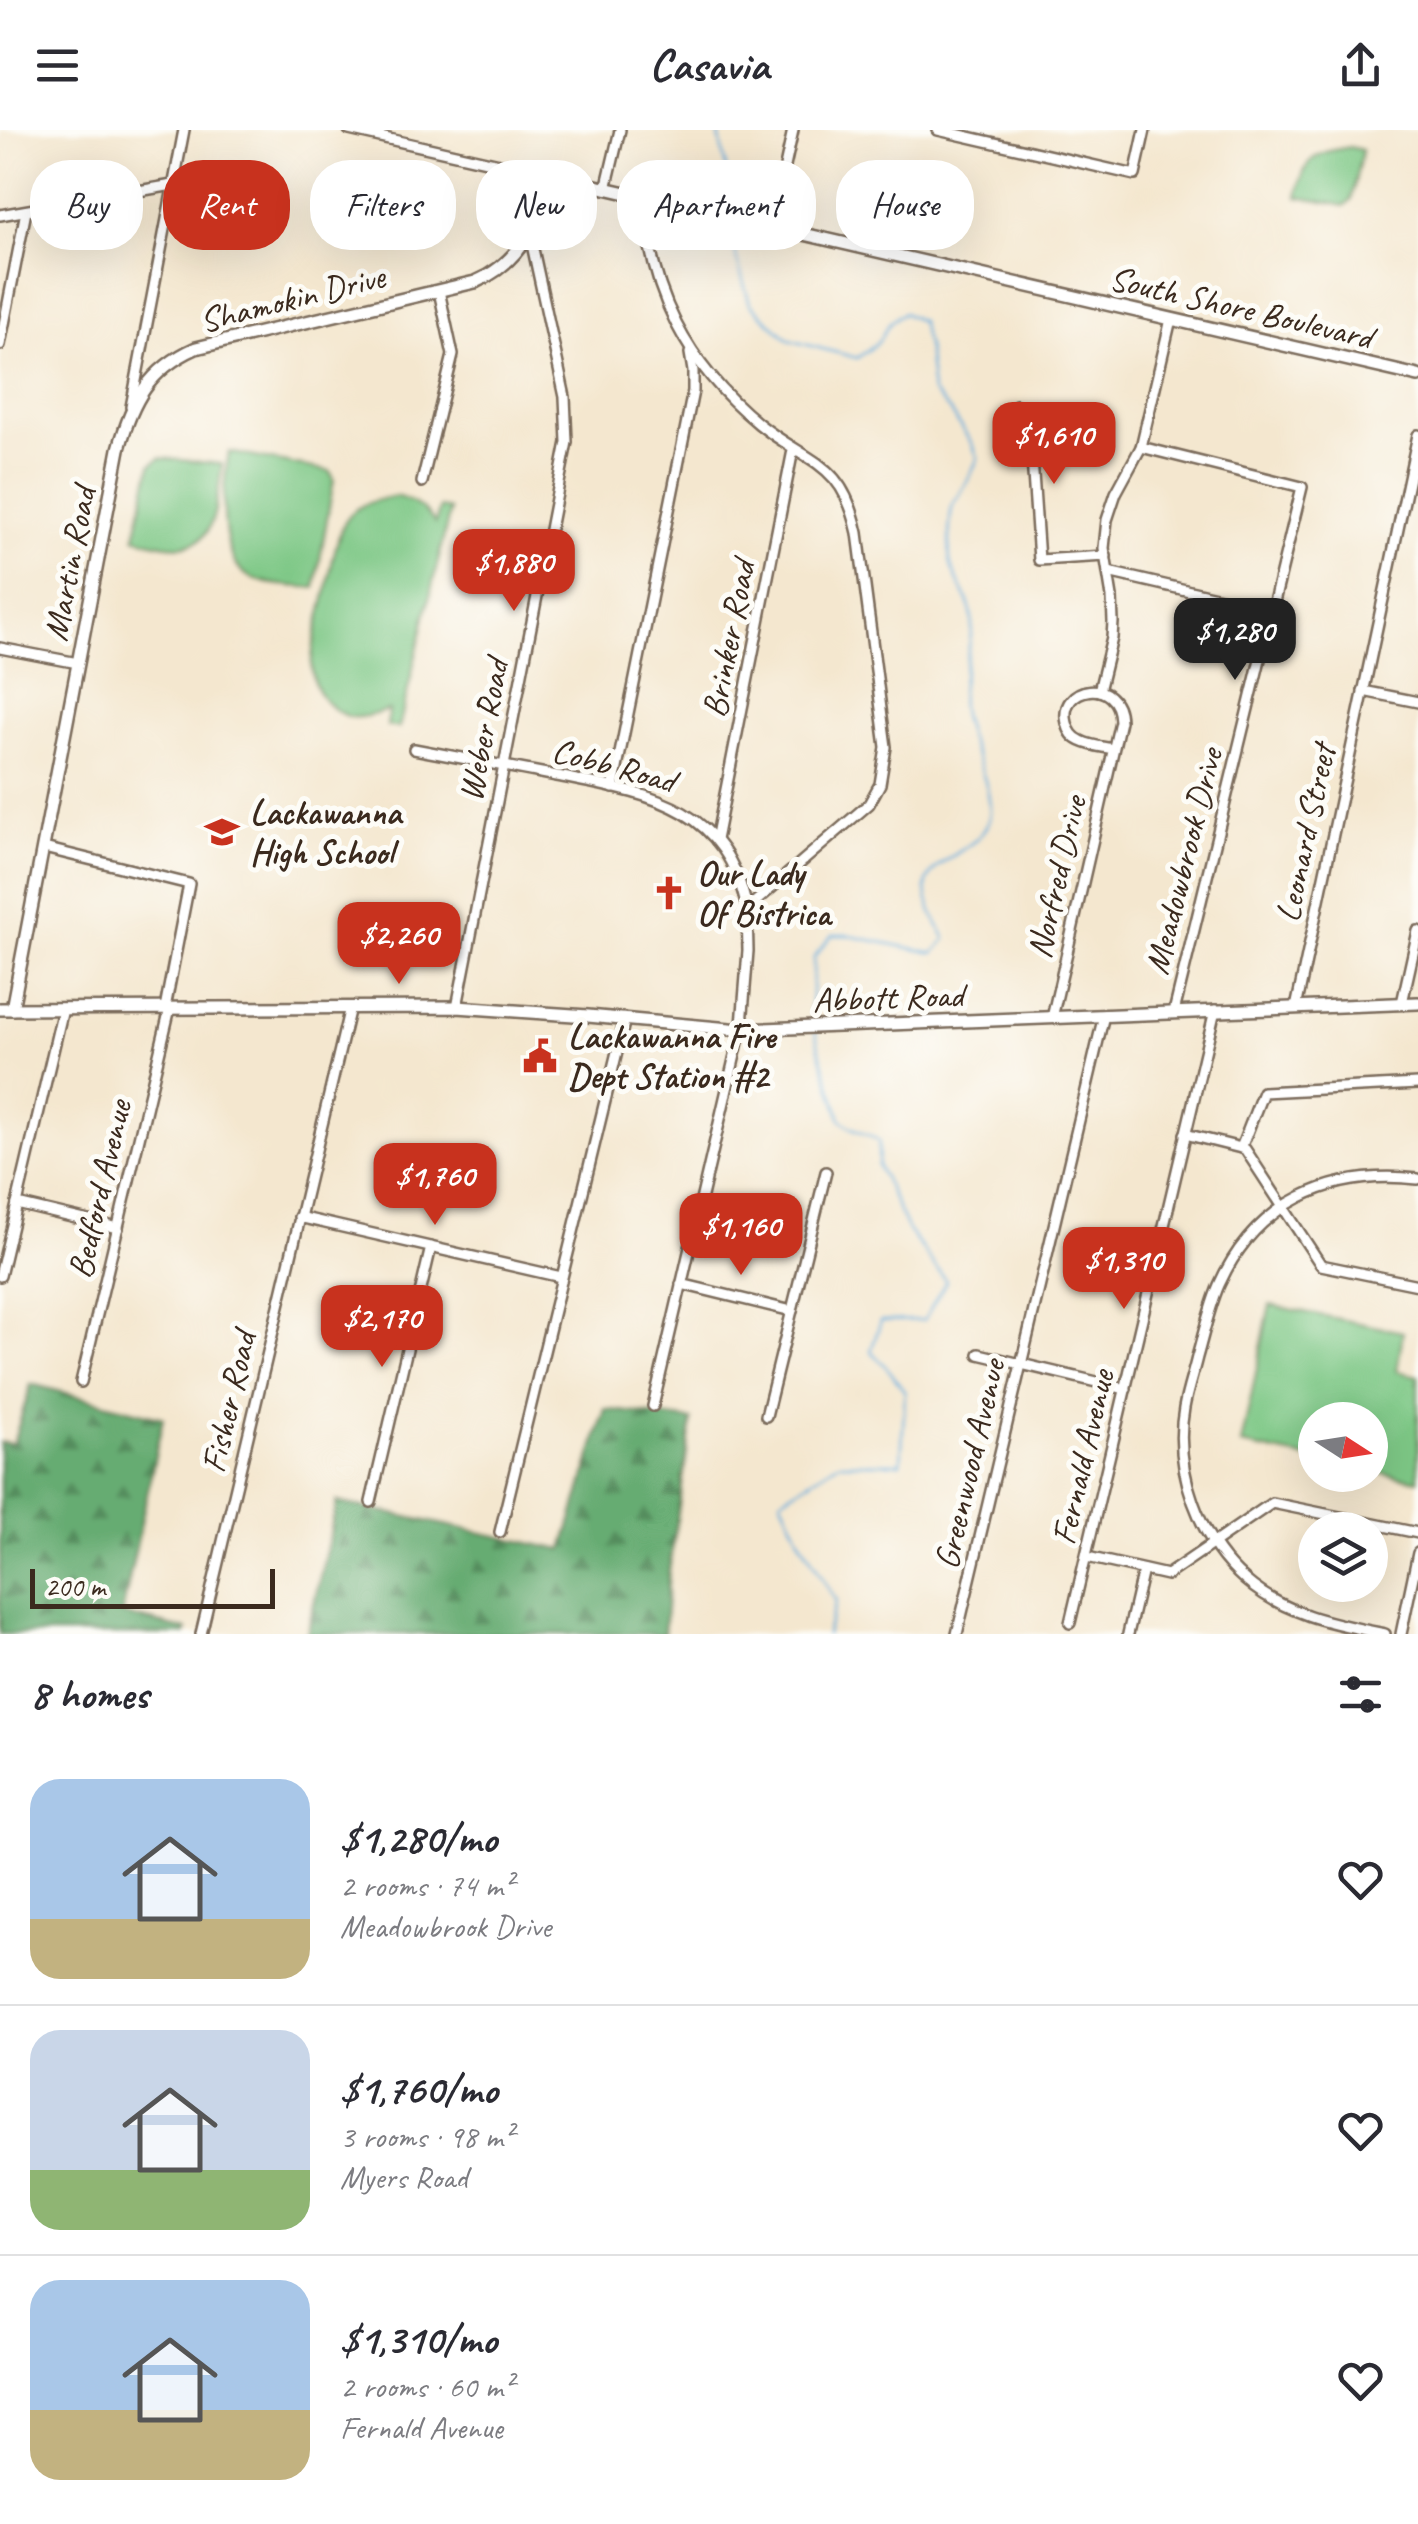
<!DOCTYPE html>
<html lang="en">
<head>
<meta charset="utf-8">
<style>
	:root { --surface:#fff; --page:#f7f7f7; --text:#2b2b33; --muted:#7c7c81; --line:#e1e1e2; --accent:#c8321e }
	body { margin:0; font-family:Caveat,sans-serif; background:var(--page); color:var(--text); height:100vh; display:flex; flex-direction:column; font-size:38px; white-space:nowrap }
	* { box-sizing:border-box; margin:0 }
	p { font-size:32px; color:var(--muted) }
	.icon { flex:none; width:55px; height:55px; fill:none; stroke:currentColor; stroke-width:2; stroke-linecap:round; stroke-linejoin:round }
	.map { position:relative; height:1504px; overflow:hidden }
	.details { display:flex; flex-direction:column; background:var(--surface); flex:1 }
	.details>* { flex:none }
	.hud { position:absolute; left:30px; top:30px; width:1360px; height:90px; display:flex; gap:20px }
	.needle { width:65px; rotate:102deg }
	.fabs { position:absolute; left:1298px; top:1272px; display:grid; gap:20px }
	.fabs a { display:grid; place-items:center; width:90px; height:90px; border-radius:50%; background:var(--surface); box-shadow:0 10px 40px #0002; font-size:50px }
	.scale { position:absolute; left:30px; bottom:25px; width:245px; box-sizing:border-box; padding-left:10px; border:5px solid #3b2a1e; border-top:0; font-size:28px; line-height:35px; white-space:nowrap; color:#3b2a1e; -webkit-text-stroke:8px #fdfcf7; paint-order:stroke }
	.price { position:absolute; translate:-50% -85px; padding:0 22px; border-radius:20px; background:var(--accent); color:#fff; font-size:32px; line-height:65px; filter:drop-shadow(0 2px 5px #0008) }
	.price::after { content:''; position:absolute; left:50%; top:60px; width:30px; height:22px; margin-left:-15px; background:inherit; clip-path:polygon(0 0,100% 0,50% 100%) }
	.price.on { background:#222; color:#fff }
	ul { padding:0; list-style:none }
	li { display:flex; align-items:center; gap:30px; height:250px; padding:0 30px }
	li+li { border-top:2px solid var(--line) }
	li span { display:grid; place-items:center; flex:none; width:280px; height:200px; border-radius:30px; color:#555 }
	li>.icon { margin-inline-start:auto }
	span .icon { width:120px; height:120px; fill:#fffc; stroke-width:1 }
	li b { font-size:42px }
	h2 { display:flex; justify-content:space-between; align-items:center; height:120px; padding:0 30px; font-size:42px }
	.pill { padding:0 35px; border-radius:40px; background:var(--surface); box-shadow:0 10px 40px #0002; font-size:35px; line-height:90px }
	.pill.on { background:var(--accent); color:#fff }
	header { display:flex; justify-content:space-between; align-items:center; height:130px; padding:0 30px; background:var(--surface); font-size:45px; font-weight:600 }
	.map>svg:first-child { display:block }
</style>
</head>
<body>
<header><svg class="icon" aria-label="menu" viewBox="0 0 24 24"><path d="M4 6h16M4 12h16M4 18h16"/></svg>Casavia<svg class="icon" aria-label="share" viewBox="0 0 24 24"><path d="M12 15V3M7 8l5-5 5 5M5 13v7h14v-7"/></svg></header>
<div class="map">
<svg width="1418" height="1504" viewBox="0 0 1418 1504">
	<defs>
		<pattern id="forest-firs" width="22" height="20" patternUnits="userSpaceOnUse" patternTransform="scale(2.5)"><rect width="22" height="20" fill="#66ac72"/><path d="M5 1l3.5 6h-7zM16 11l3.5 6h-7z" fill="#558c5d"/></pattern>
	</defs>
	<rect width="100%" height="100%" fill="#fdfcf7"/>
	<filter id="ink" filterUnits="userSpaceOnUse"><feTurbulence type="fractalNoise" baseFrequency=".01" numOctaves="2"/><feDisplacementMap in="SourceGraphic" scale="20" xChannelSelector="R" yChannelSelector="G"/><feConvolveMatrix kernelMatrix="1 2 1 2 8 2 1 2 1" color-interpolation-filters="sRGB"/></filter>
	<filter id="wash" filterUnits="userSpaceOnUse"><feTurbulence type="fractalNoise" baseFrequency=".0048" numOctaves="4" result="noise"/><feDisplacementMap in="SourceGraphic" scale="40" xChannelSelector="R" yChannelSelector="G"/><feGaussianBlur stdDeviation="2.25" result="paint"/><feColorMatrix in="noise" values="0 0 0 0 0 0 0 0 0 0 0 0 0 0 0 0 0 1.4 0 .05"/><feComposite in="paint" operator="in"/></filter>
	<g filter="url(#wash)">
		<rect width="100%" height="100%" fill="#f4e7cf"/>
		<g fill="url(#forest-firs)" stroke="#506b48" stroke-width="2.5">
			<polygon points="31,1254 163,1288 122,1484 187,1500 186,1504 0,1504 0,1312 13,1313"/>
			<polygon points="605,1279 692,1290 669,1441 664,1504 307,1504 337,1372 563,1420"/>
		</g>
		<g fill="#7dc785" stroke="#5c7852" stroke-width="2.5">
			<path d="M1350 17 1362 20 1351 70 1345 76 1297 67C1305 29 1311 23 1350 17Z"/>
			<path d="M229 322 330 341 334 349 315 458C295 456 270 456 252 448 215 432 223 353 229 322Z"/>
			<path d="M160 328 222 334C213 399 214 433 135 407L151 335Z"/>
			<path d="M396 366C414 372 424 378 435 393L440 377 450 380 399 598 387 596 389 580C378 583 363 589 351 587 332 583 314 562 312 543 309 523 322 482 327 460 330 443 337 399 348 387 360 372 379 370 396 366Z"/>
			<polygon points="1270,1175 1403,1202 1397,1241 1418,1246 1418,1350 1370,1341 1370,1290 1315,1290 1315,1330 1241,1315"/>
		</g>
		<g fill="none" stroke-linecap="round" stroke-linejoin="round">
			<g stroke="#65addc" stroke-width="2.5">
				<polyline points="718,0 732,66 733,82"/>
				<path d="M734 95 736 127 750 174 789 210 857 228C864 223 874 217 879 210 887 198 889 190 903 183L920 191 927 217 932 262 949 280 971 312 978 328C973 339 968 351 961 362 959 367 955 370 953 375 949 385 948 426 951 436 958 455 973 473 972 494 971 523 956 556 962 585 968 617 990 647 990 681 991 721 924 726 926 760 928 780 938 793 946 809L934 823 846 805H832L814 827 811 880 813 892"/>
				<path d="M815 900 820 923 841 989C851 1001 867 1002 879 1011L878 1036 907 1099 946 1151 924 1190 881 1191 871 1221 890 1241 905 1262 901 1333H838L781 1369 799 1408 836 1471 826 1504"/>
			</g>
		</g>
	</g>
	<g filter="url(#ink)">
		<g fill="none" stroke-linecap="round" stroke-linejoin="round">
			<g stroke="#7c6c5c" stroke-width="14">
				<g id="minor">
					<polyline points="349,0 557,47"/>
					<polyline points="938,0 1135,45 1145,0"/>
					<polyline points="606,59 620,0"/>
					<path d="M644 68C649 162 687 235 759 294 810 335 842 330 858 403L886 617 880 654 869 674 747 779 748 821 742 895 653 1276"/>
					<polyline points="0,85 173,55"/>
					<polyline points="772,96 793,0"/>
					<polyline points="0,215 26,81"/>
					<polyline points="1016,275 1024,284 1030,300 1039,430 1106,426"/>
					<polyline points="131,277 184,0"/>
					<polyline points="1141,317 1302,357 1174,882"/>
					<polyline points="422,352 453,225 439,161"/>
					<polyline points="1108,442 1272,480"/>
					<polyline points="0,518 78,533"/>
					<polyline points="1099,561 1112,508 1113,492 1112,467 1104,418 1107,390 1116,363 1141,317 1171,189"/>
					<polyline points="1363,561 1418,572"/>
					<path d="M414 619C461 628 509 637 557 646 647 664 725 673 747 779"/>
					<polyline points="613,658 693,261 693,241 690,223"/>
					<polyline points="716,710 793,320"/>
					<polyline points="44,718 189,754 165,878"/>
					<polyline points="1402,873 1418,801"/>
					<polyline points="457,877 567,312 565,267 533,119 534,100"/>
					<polyline points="1296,878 1418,305"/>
					<path d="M1052 888 1120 591C1119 545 1057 555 1067 593 1069 602 1074 608 1081 611 1091 616 1103 617 1113 619"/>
					<polyline points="1185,1004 1245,1019 1321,1135 1418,1155"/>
					<polyline points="1241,1018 1263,962 1418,954"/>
					<polyline points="17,1074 118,1098"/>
					<polyline points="299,1087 561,1147"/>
					<polyline points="0,1146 63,879"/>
					<polyline points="681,1154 792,1181"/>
					<polyline points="979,1224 1126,1259"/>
					<polyline points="81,1252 170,878"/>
					<polyline points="766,1286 826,1042"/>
					<polyline points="371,1372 431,1117"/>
					<polyline points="500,1402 625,889"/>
					<polyline points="1087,1427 1167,1445 1272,1373 1418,1403"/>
					<polyline points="1070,1493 1215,880"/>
					<polyline points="201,1504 350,877"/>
					<polyline points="957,1504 1104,885"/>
					<polyline points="1128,1504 1143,1440"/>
					<path d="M1385 1504C1335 1494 1285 1485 1245 1450 1199 1410 1173 1339 1184 1278 1187 1261 1193 1244 1197 1227 1204 1203 1209 1178 1219 1155 1256 1072 1332 1039 1418 1049"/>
					<polyline points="1401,1504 1418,1423"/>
				</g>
			</g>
			<g stroke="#7c6c5c" stroke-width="16">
				<g id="tertiary">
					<polyline points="0,879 457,877 588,886 741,900 1418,873"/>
					<path d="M12 879 119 319C132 271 149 239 196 218L475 152C523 132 536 90 557 47L1418 246"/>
				</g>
			</g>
			<use href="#minor" stroke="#fff" stroke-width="9"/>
			<use href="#tertiary" stroke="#fff" stroke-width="11"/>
		</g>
	</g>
	<defs>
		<g id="school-bare" transform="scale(2.7)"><path d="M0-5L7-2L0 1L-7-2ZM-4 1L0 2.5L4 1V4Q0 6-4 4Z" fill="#c8321e" stroke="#fdfcf7" stroke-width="2.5" paint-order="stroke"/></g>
		<g id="church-bare" transform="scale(2.7)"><path d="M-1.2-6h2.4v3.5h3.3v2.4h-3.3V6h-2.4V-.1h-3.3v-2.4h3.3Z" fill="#c8321e" stroke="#fdfcf7" stroke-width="2.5" paint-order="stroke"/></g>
		<g id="civic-bare" transform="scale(2.7)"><path d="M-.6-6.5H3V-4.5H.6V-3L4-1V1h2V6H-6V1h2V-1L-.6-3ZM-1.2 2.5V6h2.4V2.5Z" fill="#c8321e" stroke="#fdfcf7" stroke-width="2.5" paint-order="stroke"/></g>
	</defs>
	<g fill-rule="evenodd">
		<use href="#school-bare" x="222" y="702"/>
		<use href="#church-bare" x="669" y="763"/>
		<use href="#civic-bare" x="540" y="926"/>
	</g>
	<g text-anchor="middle" stroke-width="10" stroke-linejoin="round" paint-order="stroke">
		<g font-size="35" fill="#3b2a1e" stroke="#fdfcf7">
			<text transform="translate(292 168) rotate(-14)" y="12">Shamokin Drive</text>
			<text transform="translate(1241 177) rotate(13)" y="12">South Shore Boulevard</text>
			<text transform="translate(69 434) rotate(-79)" y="12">Martin Road</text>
			<text transform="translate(728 509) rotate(-79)" y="12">Brinker Road</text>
			<text transform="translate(483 600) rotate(-79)" y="12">Weber Road</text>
			<text transform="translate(614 635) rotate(15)" y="12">Cobb Road</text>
			<text transform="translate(1305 703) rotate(-78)" y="12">Leonard Street</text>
			<text transform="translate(1183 731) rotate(-76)" y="12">Meadowbrook Drive</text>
			<text transform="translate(1056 747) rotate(-77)" y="12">Norfred Drive</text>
			<text transform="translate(888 867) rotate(-2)" y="12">Abbott Road</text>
			<text transform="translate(99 1059) rotate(-77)" y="12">Bedford Avenue</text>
			<text transform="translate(228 1272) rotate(-77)" y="12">Fisher Road</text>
			<text transform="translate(1082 1327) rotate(-77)" y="12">Fernald Avenue</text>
			<text transform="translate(969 1334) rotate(-77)" y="12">Greenwood Avenue</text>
		</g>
		<g font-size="35" font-weight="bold" fill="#3b2a1e" stroke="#fdfcf7" text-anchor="start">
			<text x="250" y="694">Lackawanna<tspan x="250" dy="40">High School</tspan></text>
			<text x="697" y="755">Our Lady<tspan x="697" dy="40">Of Bistrica</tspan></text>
			<text x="568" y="918">Lackawanna Fire<tspan x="568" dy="40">Dept Station #2</tspan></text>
		</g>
	</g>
</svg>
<div class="fabs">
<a><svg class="needle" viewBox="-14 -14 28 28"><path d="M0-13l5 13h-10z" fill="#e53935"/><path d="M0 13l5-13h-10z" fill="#7c7c81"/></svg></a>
<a><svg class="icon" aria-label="layers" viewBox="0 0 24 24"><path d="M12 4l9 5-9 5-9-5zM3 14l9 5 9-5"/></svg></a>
</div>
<div class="scale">200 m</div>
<b class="price" style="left:1054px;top:357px">$1,610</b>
<b class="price" style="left:514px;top:484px">$1,880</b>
<b class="price on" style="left:1235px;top:553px">$1,280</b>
<b class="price" style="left:399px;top:857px">$2,260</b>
<b class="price" style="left:435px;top:1098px">$1,760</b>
<b class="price" style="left:741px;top:1148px">$1,160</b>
<b class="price" style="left:1124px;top:1182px">$1,310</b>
<b class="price" style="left:382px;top:1240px">$2,170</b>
<div class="hud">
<a class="pill">Buy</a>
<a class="pill on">Rent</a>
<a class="pill">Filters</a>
<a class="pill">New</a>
<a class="pill">Apartment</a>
<a class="pill">House</a>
</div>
</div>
<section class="details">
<h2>8 homes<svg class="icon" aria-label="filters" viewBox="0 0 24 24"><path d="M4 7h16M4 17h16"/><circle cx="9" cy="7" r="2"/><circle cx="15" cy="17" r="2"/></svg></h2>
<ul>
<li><span style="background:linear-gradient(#a9c7e8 70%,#c2b280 0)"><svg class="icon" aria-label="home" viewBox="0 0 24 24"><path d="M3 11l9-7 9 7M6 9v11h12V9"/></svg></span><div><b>$1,280/mo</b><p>2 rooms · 74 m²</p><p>Meadowbrook Drive</p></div><svg class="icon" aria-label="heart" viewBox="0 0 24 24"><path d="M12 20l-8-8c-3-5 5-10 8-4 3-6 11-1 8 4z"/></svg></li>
<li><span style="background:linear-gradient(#c9d6e8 70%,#8fb573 0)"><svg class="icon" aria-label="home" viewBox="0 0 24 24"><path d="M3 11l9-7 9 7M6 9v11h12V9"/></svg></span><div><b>$1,760/mo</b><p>3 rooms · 98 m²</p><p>Myers Road</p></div><svg class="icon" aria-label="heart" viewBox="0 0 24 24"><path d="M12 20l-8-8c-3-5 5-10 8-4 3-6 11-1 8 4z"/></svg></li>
<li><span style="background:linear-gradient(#a9c7e8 65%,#c2b280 0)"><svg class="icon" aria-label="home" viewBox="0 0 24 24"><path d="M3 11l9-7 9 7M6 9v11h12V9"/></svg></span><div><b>$1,310/mo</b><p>2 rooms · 60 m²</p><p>Fernald Avenue</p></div><svg class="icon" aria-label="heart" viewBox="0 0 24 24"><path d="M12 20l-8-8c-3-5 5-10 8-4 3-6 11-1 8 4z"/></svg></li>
</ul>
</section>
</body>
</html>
